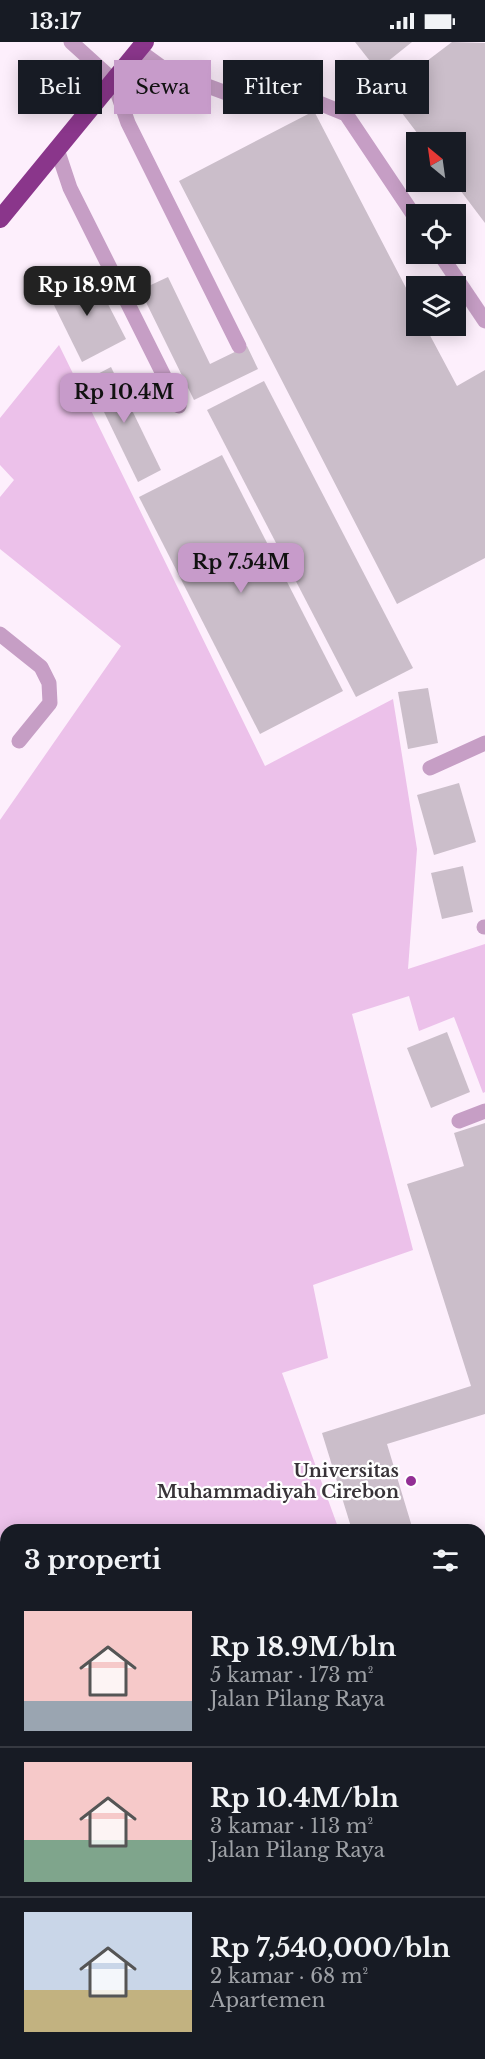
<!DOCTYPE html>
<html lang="id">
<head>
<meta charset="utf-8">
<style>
	:root { --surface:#171b24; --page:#20242c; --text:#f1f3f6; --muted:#9ea1a6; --line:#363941; --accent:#c79bca }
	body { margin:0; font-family:"Libre Baskerville",serif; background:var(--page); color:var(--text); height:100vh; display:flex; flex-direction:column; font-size:22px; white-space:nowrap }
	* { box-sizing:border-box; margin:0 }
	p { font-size:20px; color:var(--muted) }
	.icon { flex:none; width:33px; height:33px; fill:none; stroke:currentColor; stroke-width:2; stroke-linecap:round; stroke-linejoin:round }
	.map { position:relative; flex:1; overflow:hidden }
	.side { position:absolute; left:0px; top:1482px; width:486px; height:536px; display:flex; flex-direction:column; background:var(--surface); border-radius:18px 18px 0 0; box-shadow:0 3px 15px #0003 }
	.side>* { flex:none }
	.hud { position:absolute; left:18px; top:18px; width:450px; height:54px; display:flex; gap:12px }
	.needle { width:39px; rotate:331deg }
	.tools { position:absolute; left:406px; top:90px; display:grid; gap:12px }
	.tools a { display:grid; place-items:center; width:60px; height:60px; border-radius:0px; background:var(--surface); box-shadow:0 3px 15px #0003; font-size:30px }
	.price { position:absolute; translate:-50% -51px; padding:0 14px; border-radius:12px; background:var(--accent); color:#111; font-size:20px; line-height:39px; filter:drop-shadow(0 2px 3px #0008) }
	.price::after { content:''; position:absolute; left:50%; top:36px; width:18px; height:14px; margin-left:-9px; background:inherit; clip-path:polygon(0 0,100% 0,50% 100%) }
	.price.current { background:#222; color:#fff }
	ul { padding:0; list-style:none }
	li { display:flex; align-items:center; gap:18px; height:150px; padding:0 24px }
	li+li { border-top:2px solid var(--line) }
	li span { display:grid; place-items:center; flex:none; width:168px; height:120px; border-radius:0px; color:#555 }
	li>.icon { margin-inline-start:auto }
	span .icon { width:72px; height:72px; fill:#fffc; stroke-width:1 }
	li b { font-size:26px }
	h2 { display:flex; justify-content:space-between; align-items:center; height:72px; padding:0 24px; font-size:26px }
	.tag { padding:0 21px; border-radius:0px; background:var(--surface); box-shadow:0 3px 15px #0003; font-size:21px; line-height:54px }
	.tag.current { background:var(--accent); color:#111 }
	.status { display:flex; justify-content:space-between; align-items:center; height:42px; padding:0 30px; background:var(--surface); direction:ltr }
	.status svg { height:16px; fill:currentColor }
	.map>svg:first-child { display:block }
</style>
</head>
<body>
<div class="status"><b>13:17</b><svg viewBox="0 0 49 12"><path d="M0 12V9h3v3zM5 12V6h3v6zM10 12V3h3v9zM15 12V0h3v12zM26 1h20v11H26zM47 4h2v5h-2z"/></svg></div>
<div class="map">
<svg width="485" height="2017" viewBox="0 0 485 2017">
	<rect width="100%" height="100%" fill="#fdeffc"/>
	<polygon fill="#ecc1ea" points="59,303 265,724 393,657 417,807 408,927 485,902 485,1050 483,1051 454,975 419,989 409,954 352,972 413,1208 313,1243 328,1316 282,1331 339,1488 6,1488 6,1690 0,1692 0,778 121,604 0,507 0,455 14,438 0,423 0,376"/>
	<g fill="#cbbeca">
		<polygon points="355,0 412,0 377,28"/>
		<polygon points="452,0 485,1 485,181 454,140 456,140 456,100 424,100 386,50"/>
		<polygon points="314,69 417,267 417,284 425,284 457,344 485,328 485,516 397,562 179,139"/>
		<polygon points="92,231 126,297 82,320 49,253"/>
		<polygon points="168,235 210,322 247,304 258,327 194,358 140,248"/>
		<polygon points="111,325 161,428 138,440 88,337"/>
		<polygon points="264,339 413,626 356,655 207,368"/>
		<polygon points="222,413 343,649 260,692 139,455"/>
		<polygon points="428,646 438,701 408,707 398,650"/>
		<polygon points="459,741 476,800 434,813 417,753"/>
		<polygon points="463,824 473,870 442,877 431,831"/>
		<polygon points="447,990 470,1050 431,1066 407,1006"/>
		<polygon points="485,1081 485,1372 387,1402 413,1488 352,1488 322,1391 471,1344 407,1142 464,1124 454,1091"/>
		<polygon points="6,1698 6,1783 0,1768 0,1700"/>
		<polygon points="480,1703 485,1716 485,1817 480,1803"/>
	</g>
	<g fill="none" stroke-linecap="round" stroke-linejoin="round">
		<g stroke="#c69ec5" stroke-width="15">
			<polyline points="71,0 113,38 128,81 239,304"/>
			<polyline points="138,8 167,29 256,62 319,61 346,72 417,178"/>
			<polyline points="57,107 70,146 179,364"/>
			<polyline points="440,212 485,279"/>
			<polyline points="0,592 41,625 49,641 50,661 19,699"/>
			<polyline points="430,726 485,701"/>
			<polyline points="484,885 485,885"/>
			<polyline points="459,1079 485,1069"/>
			<polyline points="480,1948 485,1958"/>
			<polyline points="118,2012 124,2017"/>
			<polyline points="241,2012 244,2017"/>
			<polyline points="336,2012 340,2017"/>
			<polyline points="438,2012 440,2017"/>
			<polyline points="457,2012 459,2017"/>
			<polyline points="177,2017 196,2012"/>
		</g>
		<g stroke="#9b549b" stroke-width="15">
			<polyline points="480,1989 485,1987"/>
			<polyline points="409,2017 423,2012"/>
		</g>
		<polyline stroke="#8a368b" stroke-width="18" points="0,177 145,0"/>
	</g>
	<circle fill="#932f95" stroke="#fff" stroke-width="2" cx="411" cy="1439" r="6"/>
	<g text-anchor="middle" stroke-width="4.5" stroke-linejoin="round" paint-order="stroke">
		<g font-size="18" font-weight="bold" fill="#383338" stroke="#fff" text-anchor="end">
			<text x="399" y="1435">Universitas<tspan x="399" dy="21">Muhammadiyah Cirebon</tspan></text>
		</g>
	</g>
</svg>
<div class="tools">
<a><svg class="needle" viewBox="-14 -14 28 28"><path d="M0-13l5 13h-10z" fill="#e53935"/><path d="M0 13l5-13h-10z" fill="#9ea1a6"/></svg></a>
<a><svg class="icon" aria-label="locate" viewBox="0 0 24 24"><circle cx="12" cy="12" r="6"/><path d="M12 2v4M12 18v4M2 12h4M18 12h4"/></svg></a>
<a><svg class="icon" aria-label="layers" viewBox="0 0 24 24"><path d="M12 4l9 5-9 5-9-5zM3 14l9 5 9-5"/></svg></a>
</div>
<b class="price current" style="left:87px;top:275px">Rp 18.9M</b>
<b class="price" style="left:124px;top:382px">Rp 10.4M</b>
<b class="price" style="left:241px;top:552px">Rp 7.54M</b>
<div class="hud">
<a class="tag">Beli</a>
<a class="tag current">Sewa</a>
<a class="tag">Filter</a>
<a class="tag">Baru</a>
</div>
<section class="side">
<h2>3 properti<svg class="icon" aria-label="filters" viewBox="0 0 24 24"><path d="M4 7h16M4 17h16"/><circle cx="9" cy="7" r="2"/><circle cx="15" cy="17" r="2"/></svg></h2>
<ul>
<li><span style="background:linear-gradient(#f6c9c9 75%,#9aa5b1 0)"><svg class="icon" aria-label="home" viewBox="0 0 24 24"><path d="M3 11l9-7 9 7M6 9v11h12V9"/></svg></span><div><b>Rp 18.9M/bln</b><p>5 kamar · 173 m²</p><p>Jalan Pilang Raya</p></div></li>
<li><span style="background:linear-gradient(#f6c9c9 65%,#7fa58c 0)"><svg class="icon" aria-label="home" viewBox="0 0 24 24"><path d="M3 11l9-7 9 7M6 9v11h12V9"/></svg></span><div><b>Rp 10.4M/bln</b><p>3 kamar · 113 m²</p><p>Jalan Pilang Raya</p></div></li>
<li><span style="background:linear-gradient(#c9d6e8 65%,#c2b280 0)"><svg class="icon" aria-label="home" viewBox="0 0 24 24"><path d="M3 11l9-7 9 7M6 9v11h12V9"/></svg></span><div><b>Rp 7,540,000/bln</b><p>2 kamar · 68 m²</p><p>Apartemen</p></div></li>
</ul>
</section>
</div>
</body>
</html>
